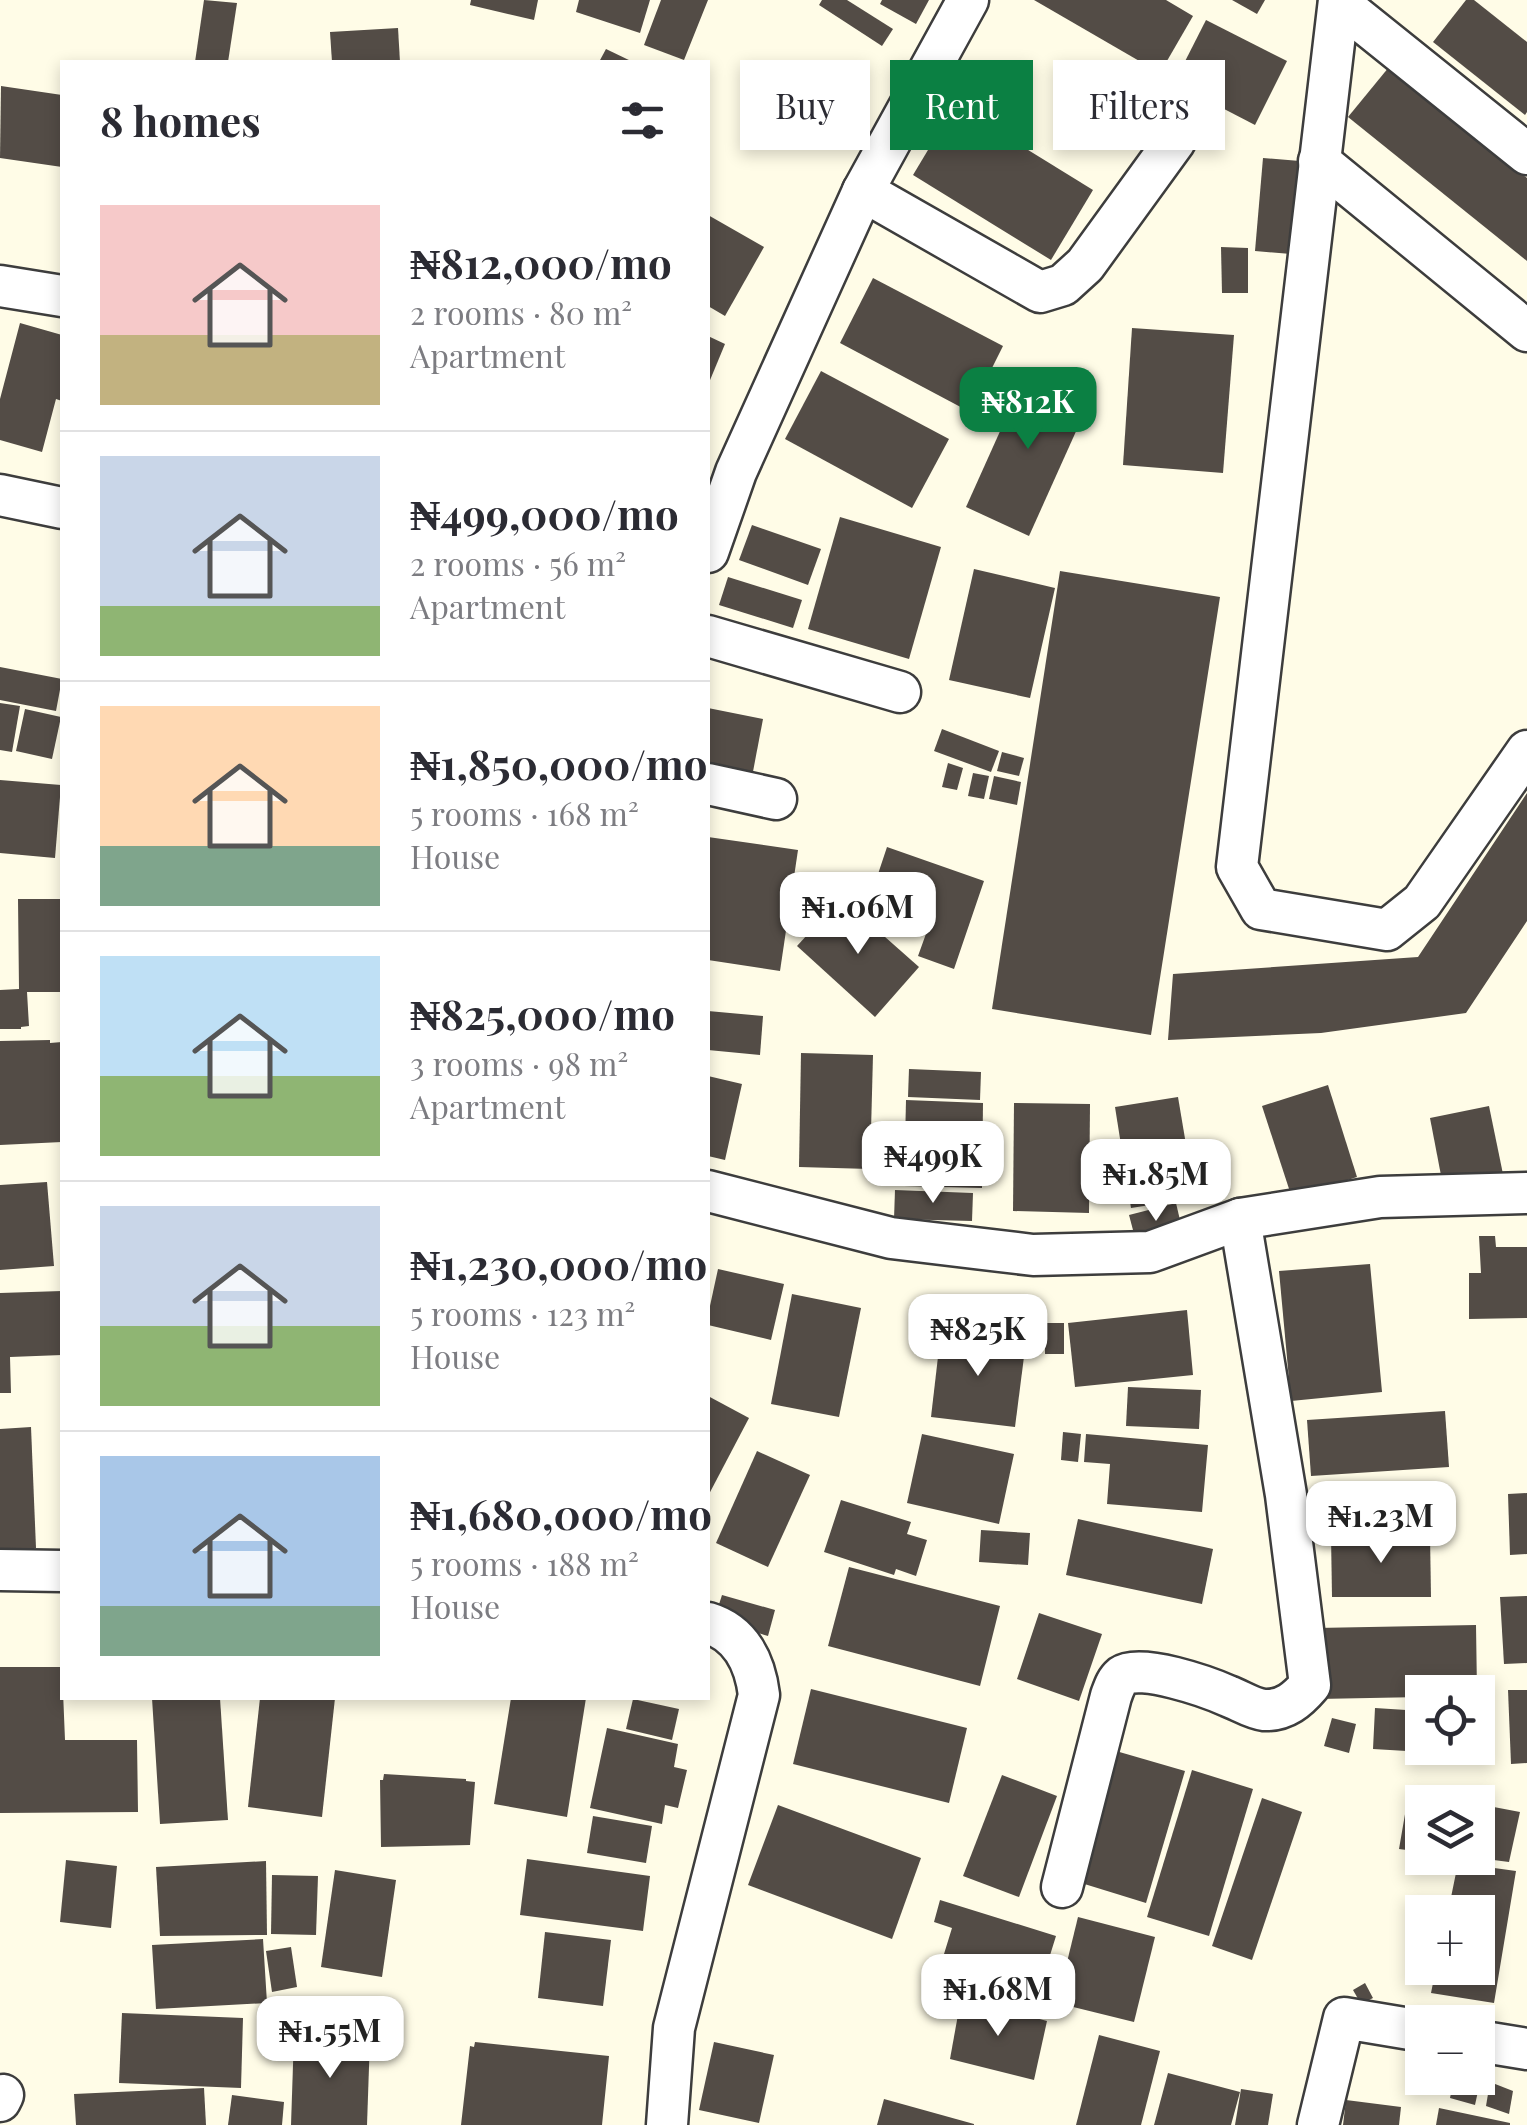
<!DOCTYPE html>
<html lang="en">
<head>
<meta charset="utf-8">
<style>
	:root { --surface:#fff; --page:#f7f7f7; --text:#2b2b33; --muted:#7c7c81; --line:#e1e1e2; --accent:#0b8043 }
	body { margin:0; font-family:"Playfair Display",serif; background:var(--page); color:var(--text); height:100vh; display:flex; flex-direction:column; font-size:38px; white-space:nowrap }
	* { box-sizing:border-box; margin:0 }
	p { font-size:32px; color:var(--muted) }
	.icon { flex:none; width:55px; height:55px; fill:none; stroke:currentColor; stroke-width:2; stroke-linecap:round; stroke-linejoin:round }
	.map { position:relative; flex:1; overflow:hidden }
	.sheet { position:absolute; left:60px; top:60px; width:650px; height:1640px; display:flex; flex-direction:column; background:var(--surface); border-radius:0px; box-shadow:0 5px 15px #0003 }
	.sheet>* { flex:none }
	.banner { position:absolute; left:740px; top:60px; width:635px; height:90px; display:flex; gap:20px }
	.tools { position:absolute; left:1405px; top:1675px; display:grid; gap:20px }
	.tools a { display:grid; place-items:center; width:90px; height:90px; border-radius:0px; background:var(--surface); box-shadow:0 5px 15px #0003; font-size:50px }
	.price { position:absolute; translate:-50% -85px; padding:0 22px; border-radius:20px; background:#fff; color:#222; font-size:32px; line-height:65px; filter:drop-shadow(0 2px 5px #0008) }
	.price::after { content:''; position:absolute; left:50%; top:60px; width:30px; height:22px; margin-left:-15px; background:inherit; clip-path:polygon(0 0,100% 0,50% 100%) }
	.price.current { background:var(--accent); color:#fff }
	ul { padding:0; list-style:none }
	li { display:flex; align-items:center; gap:30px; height:250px; padding:0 40px }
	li+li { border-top:2px solid var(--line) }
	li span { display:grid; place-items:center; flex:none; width:280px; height:200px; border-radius:0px; color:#555 }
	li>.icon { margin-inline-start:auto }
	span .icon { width:120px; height:120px; fill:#fffc; stroke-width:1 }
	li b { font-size:42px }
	h2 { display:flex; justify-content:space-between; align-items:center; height:120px; padding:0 40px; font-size:42px }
	.pill { padding:0 35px; border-radius:0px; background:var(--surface); box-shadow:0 5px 15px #0003; font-size:35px; line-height:90px }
	.pill.current { background:var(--accent); color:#fff }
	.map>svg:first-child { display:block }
</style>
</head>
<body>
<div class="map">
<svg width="1527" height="2125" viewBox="0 0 1527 2125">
	<rect width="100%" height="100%" fill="#fffce7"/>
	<g fill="#534c46">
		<polygon points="204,0 237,3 228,62 195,62"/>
		<polygon points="471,0 538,0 534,20 470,5"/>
		<polygon points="579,0 650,0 640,33 576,12"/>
		<polygon points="661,0 708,0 684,60 644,45"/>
		<polygon points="822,0 847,0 893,29 882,46 819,5"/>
		<polygon points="882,0 929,0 916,24 880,4"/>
		<polygon points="1034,0 1166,0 1193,16 1160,73"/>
		<polygon points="1232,0 1265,0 1257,14"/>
		<polygon points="1466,0 1474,0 1527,42 1527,112 1525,115 1433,42"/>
		<polygon points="1206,20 1287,61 1255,125 1174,83"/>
		<polygon points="398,28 400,62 332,62 330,32"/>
		<polygon points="606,49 633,62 599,62"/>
		<polygon points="1389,67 1527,178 1527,261 1348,117"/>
		<polygon points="1,86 62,95 62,167 0,158"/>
		<polygon points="955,105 1093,190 1051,260 913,175"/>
		<polygon points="1263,158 1300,161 1291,254 1255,251"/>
		<polygon points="708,215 764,247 725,316 708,306"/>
		<polygon points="1221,247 1248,248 1248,293 1222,293"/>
		<polygon points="873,278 1003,346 970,412 840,343"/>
		<polygon points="20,323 62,335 62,401 56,399 42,452 0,440 0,399"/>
		<polygon points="1132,328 1234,335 1223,473 1123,465"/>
		<polygon points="708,336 725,344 708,385"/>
		<polygon points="1028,369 1091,398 1029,536 966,507"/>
		<polygon points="821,371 949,439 912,508 785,439"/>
		<polygon points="840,517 941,547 909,659 808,629"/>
		<polygon points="752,525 821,549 808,585 739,560"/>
		<polygon points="974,569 1055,588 1030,698 949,680"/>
		<polygon points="1060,571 1220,597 1151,1035 992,1009"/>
		<polygon points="728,577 802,600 793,628 719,605"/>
		<polygon points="0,667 62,679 56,711 0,700"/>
		<polygon points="0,703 20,706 12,752 0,750"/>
		<polygon points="708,708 763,719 751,782 708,774"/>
		<polygon points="25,709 61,717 52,759 16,751"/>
		<polygon points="942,729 999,751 991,772 934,751"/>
		<polygon points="1002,752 1024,758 1019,776 997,771"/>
		<polygon points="948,763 963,768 957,790 942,787"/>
		<polygon points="973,773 989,776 984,799 968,796"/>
		<polygon points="994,776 1021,782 1017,805 989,799"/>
		<polygon points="0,780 61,785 55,858 0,853"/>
		<polygon points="1527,793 1527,921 1466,1013 1321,1033 1168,1040 1173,974 1418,957"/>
		<polygon points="708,837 798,850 780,971 708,960"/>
		<polygon points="887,847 984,881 954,969 918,956 927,931 866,910"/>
		<polygon points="841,898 919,967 875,1017 797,946"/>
		<polygon points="18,899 62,899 62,992 27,992 29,1026 21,1027 21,1029 0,1029 0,990 19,989"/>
		<polygon points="708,1011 763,1016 760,1055 708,1050"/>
		<polygon points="50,1040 50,1043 62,1042 62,1142 0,1145 0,1041"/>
		<polygon points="801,1053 873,1055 870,1169 799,1167"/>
		<polygon points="909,1069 981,1072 980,1100 908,1097"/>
		<polygon points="708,1076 742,1084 725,1160 708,1156"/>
		<polygon points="1328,1085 1357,1177 1292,1198 1262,1106"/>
		<polygon points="1178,1097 1195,1198 1131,1208 1115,1107"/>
		<polygon points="906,1100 983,1103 982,1188 904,1186"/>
		<polygon points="1014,1103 1090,1104 1089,1213 1013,1211"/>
		<polygon points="1489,1106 1504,1179 1444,1191 1430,1118"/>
		<polygon points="47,1182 54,1266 0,1270 0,1185"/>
		<polygon points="895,1190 973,1193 972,1221 894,1219"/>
		<polygon points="1176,1203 1183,1233 1137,1245 1129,1215"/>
		<polygon points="1479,1236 1495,1236 1496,1247 1527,1247 1527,1318 1469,1319 1469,1273 1481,1273"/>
		<polygon points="1370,1264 1382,1392 1291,1401 1279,1271"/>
		<polygon points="718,1269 784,1284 771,1340 708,1325 708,1315"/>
		<polygon points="62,1291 62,1355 10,1357 11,1393 0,1393 0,1293"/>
		<polygon points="792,1294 861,1308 839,1417 771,1404"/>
		<polygon points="1029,1298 1032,1335 1007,1337 1004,1300"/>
		<polygon points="1187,1310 1193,1375 1075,1387 1068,1323"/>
		<rect x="1045" y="1323" width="19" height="31"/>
		<polygon points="941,1331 1026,1341 1015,1427 931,1417"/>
		<polygon points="1128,1387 1201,1390 1199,1429 1126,1426"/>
		<polygon points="708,1396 749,1418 708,1496"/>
		<polygon points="1445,1411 1449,1467 1311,1476 1307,1420"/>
		<polygon points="31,1427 36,1548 0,1550 0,1429"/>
		<polygon points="1063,1432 1081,1434 1078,1462 1061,1460"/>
		<polygon points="922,1434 1014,1454 999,1524 907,1503"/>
		<polygon points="1086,1434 1208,1445 1202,1512 1107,1504 1110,1464 1084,1462"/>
		<polygon points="757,1451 810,1475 768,1567 716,1543"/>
		<polygon points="1527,1493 1527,1554 1510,1555 1508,1494"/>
		<polygon points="841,1500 911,1522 907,1534 927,1540 916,1576 896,1569 894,1575 824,1552"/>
		<polygon points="1078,1519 1213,1549 1202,1604 1066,1575"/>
		<polygon points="981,1530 1030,1533 1028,1565 979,1562"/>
		<polygon points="1331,1535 1430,1535 1431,1597 1332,1597"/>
		<polygon points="849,1567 1000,1606 980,1686 828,1646"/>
		<polygon points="722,1595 775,1610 768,1636 714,1620"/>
		<polygon points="1527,1596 1527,1663 1504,1664 1500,1597"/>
		<polygon points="1039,1613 1102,1634 1079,1701 1017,1679"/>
		<polygon points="1476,1625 1477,1692 1422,1692 1422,1697 1318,1699 1316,1628"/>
		<polygon points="0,1667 62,1667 65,1740 137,1740 138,1812 0,1813"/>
		<polygon points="811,1689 967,1728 949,1803 793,1764"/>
		<polygon points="1508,1690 1527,1690 1527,1763 1511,1764"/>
		<polygon points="152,1698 220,1698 228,1820 160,1824"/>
		<polygon points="260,1698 335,1698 322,1817 248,1807"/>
		<polygon points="511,1698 586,1698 567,1817 494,1804"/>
		<polygon points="633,1699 679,1709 672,1740 626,1729"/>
		<polygon points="1375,1708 1422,1711 1422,1748 1474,1748 1474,1755 1373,1749"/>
		<polygon points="1332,1718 1356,1724 1349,1753 1324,1746"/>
		<polygon points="607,1728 678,1744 674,1767 687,1770 678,1808 665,1805 662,1824 590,1808"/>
		<polygon points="1116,1751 1185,1771 1146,1903 1078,1882"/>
		<polygon points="1192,1770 1253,1789 1209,1936 1147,1917"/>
		<polygon points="384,1774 466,1779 466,1781 475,1782 470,1845 381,1847 380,1780 383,1780"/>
		<polygon points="1002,1775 1057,1796 1019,1897 963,1876"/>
		<polygon points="1409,1791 1462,1801 1461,1802 1422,1802 1422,1852 1399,1849"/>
		<polygon points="1262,1798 1302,1812 1252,1960 1212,1946"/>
		<polygon points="1478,1804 1520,1812 1509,1862 1478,1858"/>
		<polygon points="778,1805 921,1858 892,1939 748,1885"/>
		<polygon points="593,1816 652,1826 646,1863 587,1853"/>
		<polygon points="527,1859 650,1876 643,1931 520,1915"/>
		<polygon points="66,1860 117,1866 111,1928 60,1922"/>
		<polygon points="266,1861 267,1935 160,1936 156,1867"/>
		<polygon points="1458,1863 1516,1871 1494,2003 1431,1993 1436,1968 1478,1968 1478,1912 1448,1912"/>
		<polygon points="335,1870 396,1880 382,1977 321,1967"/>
		<polygon points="272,1875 318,1876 316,1935 271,1934"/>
		<polygon points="940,1900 1056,1936 1037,1997 940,1967 952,1928 934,1922"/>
		<polygon points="1078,1917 1155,1937 1134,2022 1057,2003"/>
		<polygon points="545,1932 611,1940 603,2006 538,1998"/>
		<polygon points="263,1939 267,2003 156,2009 152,1945"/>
		<polygon points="291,1947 297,1987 272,1992 266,1951"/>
		<polygon points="1365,1983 1373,1998 1361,2004 1353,1990"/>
		<polygon points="961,1998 1047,2021 1034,2080 950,2059"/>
		<polygon points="122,2013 243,2018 241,2088 119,2083"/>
		<polygon points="294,2035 370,2038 367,2125 291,2125"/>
		<polygon points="1099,2035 1160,2051 1141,2125 1076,2125"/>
		<polygon points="475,2042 609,2056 602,2125 461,2125 470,2046 474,2047"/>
		<polygon points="714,2042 774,2055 759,2123 699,2110"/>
		<polygon points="1168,2073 1240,2092 1231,2125 1154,2125"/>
		<polygon points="1454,2078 1480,2082 1475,2105 1450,2098"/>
		<polygon points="1490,2082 1513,2091 1509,2114 1486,2106"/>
		<polygon points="204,2088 206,2125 76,2125 74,2094"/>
		<polygon points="1241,2089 1273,2094 1268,2125 1235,2125"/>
		<polygon points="232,2095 284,2102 282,2125 228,2125"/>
		<polygon points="884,2099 974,2124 974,2125 877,2125"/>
		<polygon points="1346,2100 1401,2107 1399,2125 1343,2125"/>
		<polygon points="1439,2108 1510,2123 1510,2125 1436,2125"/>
	</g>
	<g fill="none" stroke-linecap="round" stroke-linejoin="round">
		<g stroke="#3d3d3d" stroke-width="45">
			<g id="minor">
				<polyline points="1339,0 1237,867 1261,909 1387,930 1422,902 1527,751"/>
				<polyline points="1339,3 1527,154"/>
				<polyline points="1319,161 1527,331"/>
				<polyline points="863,191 1040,292 1063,285 1085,265 1175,141"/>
				<polyline points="0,286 62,296"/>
				<polyline points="0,495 62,508"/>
				<polyline points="708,552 736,472 863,191 968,0"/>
				<polyline points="708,636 900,692"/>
				<polyline points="708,784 776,799"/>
				<polyline points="708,1191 891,1238 1033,1255 1150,1252 1240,1219 1380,1197 1527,1193"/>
				<polyline points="0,1570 62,1571"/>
				<path d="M1062 1887 1111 1696C1114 1688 1116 1681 1122 1676 1140 1663 1208 1687 1228 1696 1239 1700 1253 1709 1264 1710 1285 1711 1298 1699 1310 1685L1286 1495 1240 1219"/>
				<polyline points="1478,2041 1527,2049"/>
				<polyline points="0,2101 3,2095"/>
				<path d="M667 2125 674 2028 759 1695C755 1662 741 1633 708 1623"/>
				<polyline points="1318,2125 1344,2018 1422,2031"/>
			</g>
		</g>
		<use href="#minor" stroke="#fff" stroke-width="40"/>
	</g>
</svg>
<div class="tools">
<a><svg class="icon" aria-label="locate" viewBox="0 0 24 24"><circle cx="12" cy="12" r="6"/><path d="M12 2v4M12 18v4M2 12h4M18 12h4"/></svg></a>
<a><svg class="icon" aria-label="layers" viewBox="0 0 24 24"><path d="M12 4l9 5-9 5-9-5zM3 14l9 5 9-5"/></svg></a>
<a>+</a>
<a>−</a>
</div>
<b class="price current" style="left:1028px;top:452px">₦812K</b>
<b class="price" style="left:858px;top:957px">₦1.06M</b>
<b class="price" style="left:933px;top:1206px">₦499K</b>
<b class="price" style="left:1156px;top:1224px">₦1.85M</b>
<b class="price" style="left:978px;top:1379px">₦825K</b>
<b class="price" style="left:1381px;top:1566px">₦1.23M</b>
<b class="price" style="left:998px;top:2039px">₦1.68M</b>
<b class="price" style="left:330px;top:2081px">₦1.55M</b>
<div class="banner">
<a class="pill">Buy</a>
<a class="pill current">Rent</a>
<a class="pill">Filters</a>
</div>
<section class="sheet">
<h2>8 homes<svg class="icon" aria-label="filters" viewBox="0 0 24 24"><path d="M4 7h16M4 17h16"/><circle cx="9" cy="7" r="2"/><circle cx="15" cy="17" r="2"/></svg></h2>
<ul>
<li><span style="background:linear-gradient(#f6c9c9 65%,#c2b280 0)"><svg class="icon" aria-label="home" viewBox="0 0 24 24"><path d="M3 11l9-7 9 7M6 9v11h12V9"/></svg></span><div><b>₦812,000/mo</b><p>2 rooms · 80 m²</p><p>Apartment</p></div></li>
<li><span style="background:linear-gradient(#c9d6e8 75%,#8fb573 0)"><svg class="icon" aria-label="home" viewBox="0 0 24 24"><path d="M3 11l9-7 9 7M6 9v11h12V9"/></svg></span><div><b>₦499,000/mo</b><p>2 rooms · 56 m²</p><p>Apartment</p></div></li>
<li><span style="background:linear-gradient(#ffd9b3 70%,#7fa58c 0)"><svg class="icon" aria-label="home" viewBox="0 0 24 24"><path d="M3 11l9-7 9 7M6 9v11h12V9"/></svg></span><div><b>₦1,850,000/mo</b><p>5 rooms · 168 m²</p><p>House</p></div></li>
<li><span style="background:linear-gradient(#bfe0f5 60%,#8fb573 0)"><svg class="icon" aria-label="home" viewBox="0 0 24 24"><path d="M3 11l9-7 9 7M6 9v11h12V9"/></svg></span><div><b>₦825,000/mo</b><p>3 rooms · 98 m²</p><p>Apartment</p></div></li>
<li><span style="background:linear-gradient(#c9d6e8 60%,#8fb573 0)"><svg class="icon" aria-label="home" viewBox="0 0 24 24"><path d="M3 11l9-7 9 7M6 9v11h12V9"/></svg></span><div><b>₦1,230,000/mo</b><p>5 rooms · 123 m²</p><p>House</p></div></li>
<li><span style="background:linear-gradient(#a9c7e8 75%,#7fa58c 0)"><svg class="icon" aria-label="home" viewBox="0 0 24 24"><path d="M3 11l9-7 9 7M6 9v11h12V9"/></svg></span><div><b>₦1,680,000/mo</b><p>5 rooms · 188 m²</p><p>House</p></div></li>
</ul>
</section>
</div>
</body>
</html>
